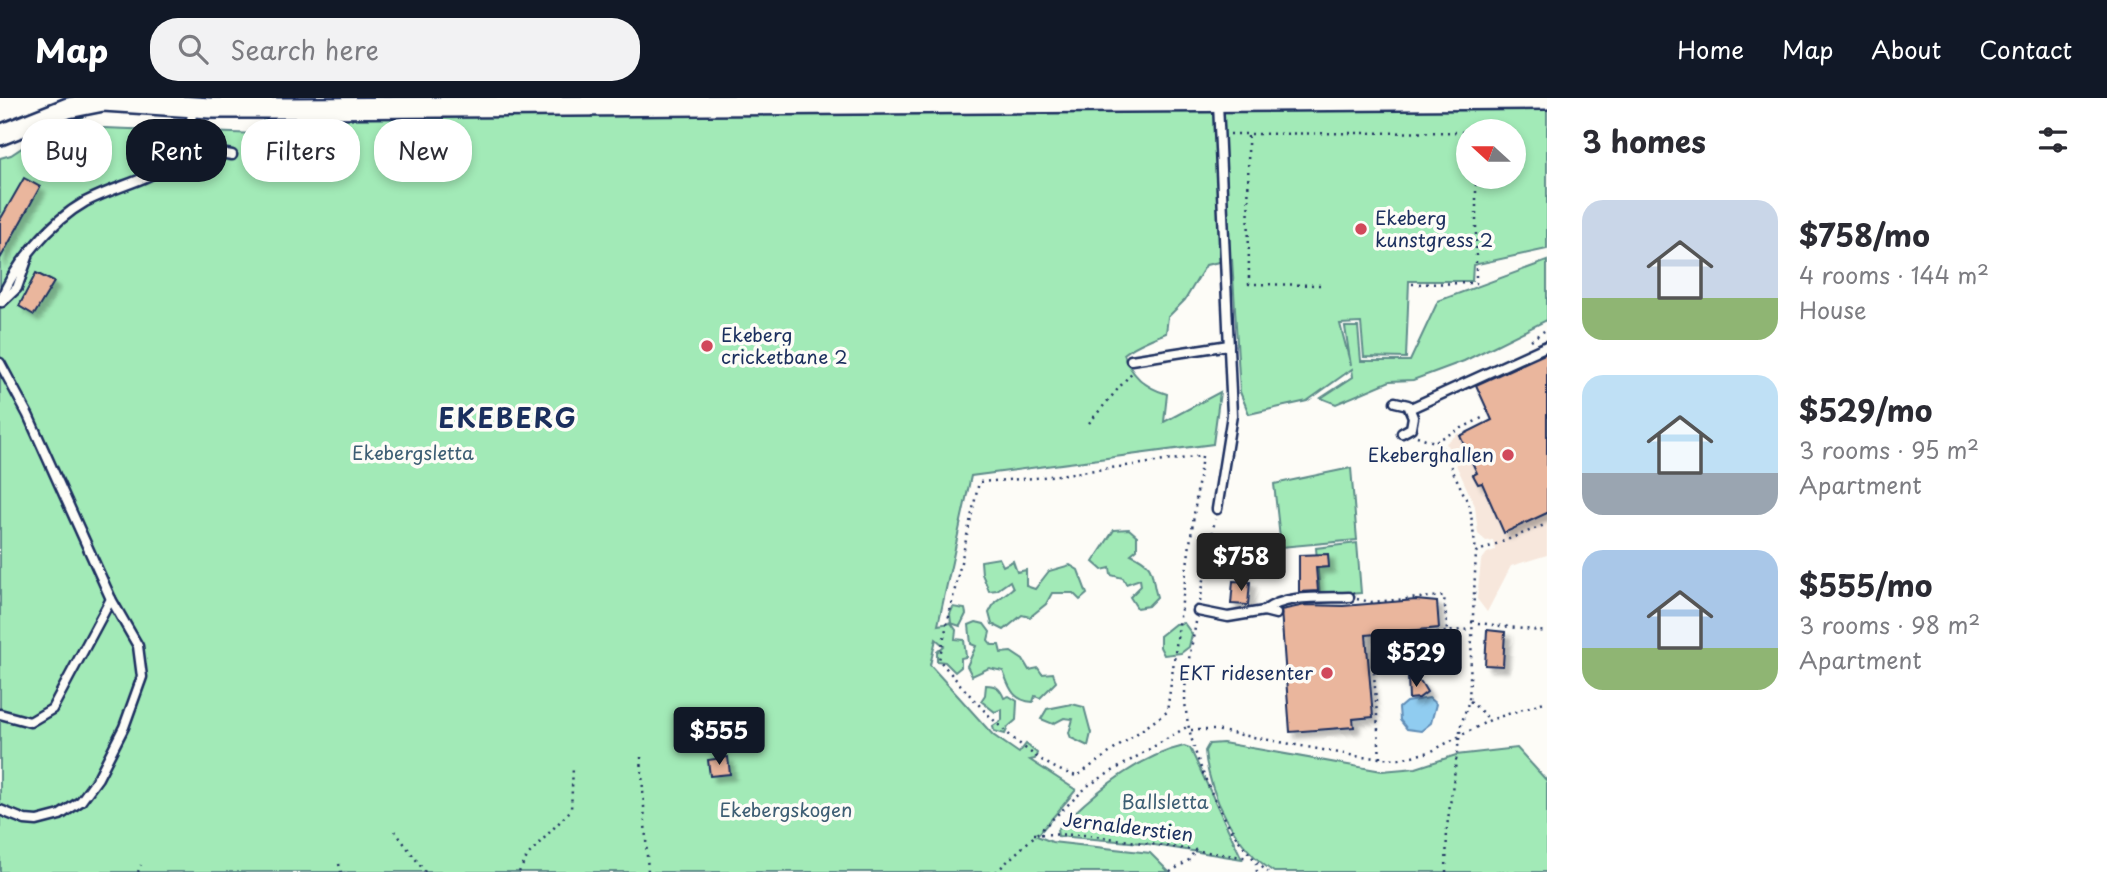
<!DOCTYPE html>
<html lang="en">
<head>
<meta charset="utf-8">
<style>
	:root { --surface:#fff; --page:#f2f2f3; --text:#2b2b33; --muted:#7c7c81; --accent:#111827 }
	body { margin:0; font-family:"Playpen Sans",sans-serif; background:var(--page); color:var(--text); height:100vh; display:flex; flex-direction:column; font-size:26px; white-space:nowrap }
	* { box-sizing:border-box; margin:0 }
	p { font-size:23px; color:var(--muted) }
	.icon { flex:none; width:38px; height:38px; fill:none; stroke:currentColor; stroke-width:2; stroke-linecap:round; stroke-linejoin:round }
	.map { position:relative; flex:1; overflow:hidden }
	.details { display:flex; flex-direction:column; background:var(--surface); width:560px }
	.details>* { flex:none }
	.banner { position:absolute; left:21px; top:21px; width:665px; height:63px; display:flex; gap:14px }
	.needle { width:46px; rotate:291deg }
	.fabs { position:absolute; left:1456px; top:21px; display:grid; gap:14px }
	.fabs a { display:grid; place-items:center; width:70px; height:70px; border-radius:50%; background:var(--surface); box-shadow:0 4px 10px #0003; font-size:35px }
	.price { position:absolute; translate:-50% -60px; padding:0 16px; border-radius:7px; background:var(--accent); color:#fff; font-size:23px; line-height:46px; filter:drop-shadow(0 2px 4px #0008) }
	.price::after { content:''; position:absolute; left:50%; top:42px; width:21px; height:16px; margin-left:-10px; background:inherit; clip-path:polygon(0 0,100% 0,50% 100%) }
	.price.active { background:#222; color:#fff }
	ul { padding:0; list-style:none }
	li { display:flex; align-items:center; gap:21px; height:175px; padding:0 35px }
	li span { display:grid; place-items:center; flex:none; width:196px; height:140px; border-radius:21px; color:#555 }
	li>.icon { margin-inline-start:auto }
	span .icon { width:84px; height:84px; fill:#fffc; stroke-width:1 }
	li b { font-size:30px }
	h2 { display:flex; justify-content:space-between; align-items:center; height:84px; padding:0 35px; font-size:30px }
	.pill { padding:0 24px; border-radius:28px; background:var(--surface); box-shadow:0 4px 10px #0003; font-size:24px; line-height:63px }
	.pill.active { background:var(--accent); color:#fff }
	header { display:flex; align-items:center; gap:42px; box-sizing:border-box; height:98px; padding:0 35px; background:var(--accent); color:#fff }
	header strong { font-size:33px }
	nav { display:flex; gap:38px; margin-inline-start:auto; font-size:24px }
	.search { width:490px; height:63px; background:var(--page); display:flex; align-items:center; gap:18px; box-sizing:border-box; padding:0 24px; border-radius:28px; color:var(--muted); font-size:26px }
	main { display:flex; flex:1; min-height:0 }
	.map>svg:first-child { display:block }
</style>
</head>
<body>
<header>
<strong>Map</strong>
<div class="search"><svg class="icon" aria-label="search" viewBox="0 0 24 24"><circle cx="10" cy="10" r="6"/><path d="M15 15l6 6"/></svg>Search here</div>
<nav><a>Home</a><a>Map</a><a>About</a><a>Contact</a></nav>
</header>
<main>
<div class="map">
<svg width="1547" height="774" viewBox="0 0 1547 774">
	<defs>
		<filter id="shadow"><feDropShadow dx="5.5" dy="5.5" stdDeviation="2" flood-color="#0004"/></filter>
	</defs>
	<rect width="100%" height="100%" fill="#fdfcf7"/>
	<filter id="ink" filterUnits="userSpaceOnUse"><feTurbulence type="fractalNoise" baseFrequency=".0143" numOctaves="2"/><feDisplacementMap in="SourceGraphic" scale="14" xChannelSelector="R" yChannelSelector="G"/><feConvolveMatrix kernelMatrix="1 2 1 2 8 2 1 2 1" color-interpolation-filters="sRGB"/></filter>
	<g filter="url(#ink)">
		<polygon fill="#f7e7dc" points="1459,335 1477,375 1474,377 1478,386 1482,385 1504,434 1547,415 1547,457 1511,468 1487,514 1477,501 1481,463 1487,455 1495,452 1493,442 1486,443 1478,436 1475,408 1446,345"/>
		<g fill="#a2eab7" stroke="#5e8c8a" stroke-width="2" fill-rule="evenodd">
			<path d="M272 0H1547V151L1473 167 1472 183H1409L1406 260 1364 259 1361 225 1340 226 1351 268 1345 229H1358L1361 263H1410L1438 203 1547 163V222L1464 263 1413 282 1390 283 1336 306 1321 300 1353 279 1352 271 1307 303 1249 316 1240 294 1232 161 1206 167 1185 202 1168 219 1166 235C1153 240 1134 248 1124 256 1131 278 1146 290 1167 296L1164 324 1220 294 1213 346 971 378 938 527 951 525 950 516 953 509 965 511 966 516 960 528 951 525 956 532 955 541 964 542 966 559 961 560V569L955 574 945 564 937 563V554L944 548 936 541 930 567 993 637 1019 655 1026 646 1037 655 1035 661 1030 662 1076 692 1037 738 1052 744 1150 755 1169 774H0V60L11 57 52 30 82 19 79 29 258 36ZM1468 33H1514V79H1468Z"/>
			<polygon points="1351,370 1357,442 1281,449 1274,386"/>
			<path d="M1129 431 1137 438V451L1131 456C1158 469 1149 474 1157 499L1148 508 1137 510 1130 499 1141 488 1140 481 1126 486 1123 480 1111 477 1110 470 1102 472 1093 464 1114 432Z"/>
			<polygon points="1357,445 1361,495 1320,498 1316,450"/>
			<polygon points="999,460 1003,468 1013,463 1017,474 1026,472 1026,488 1035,491 1049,473 1070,467 1078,472 1087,496 1080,502 1073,495 1052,495 1046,506 1030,519 1022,517 1004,532 992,526 989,515 995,504 1013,490 1010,483 997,492 989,493 982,476 981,463"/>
			<path d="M976 524 984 526 990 534 988 542 992 547H999L1001 555 1011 554 1023 562 1029 572 1038 570 1042 576 1053 575 1056 584 1040 600 1035 598 1033 604C1012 603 1009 588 1003 573L989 570 972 578 967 568 976 548 971 546 969 527Z"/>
			<polygon points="1184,525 1192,536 1189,549 1181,555 1164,557 1160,549 1160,538 1175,526"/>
			<path d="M986 587C996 587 1000 590 1004 600L1009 598 1017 603 1016 622 1008 629 1005 636 994 633 993 628 1002 622V611L995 614 981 603 985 597Z"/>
			<polygon points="1072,606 1084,609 1091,635 1088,648 1071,640 1069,635 1073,621 1064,620 1053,626 1041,621 1047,611"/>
			<path d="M1223 645 1382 673 1416 670 1456 657 1517 650 1547 683V774H1274C1236 750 1209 698 1205 653L1209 646Z"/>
			<path d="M1184 648 1190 650 1242 761 1142 745 1058 738 1057 732C1091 697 1135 659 1184 648Z"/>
		</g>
		<polygon fill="#90ccf0" stroke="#618db6" stroke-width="2" points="1429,600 1436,606 1431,625 1421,633 1407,631 1400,622 1399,610 1406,604"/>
		<g fill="#eab69d" stroke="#1b2f5e" stroke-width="2" filter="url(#shadow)">
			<polygon points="24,80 40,89 0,161 0,122"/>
			<polygon points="36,175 54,184 34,217 19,208"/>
			<polygon points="1547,255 1547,415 1504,435 1482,385 1478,386 1473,377 1477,375 1460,338 1492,322 1476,287"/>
			<polygon points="1328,456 1329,469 1316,470 1318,493 1299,494 1299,457"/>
			<polygon points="1233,483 1250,484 1248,507 1231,506"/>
			<polygon points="1416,502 1437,504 1439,530 1366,537 1373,619 1353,621 1354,629 1290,634 1281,512 1305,507 1343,508"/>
			<polygon points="1487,532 1505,534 1503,568 1485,567"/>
			<polygon points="1408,579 1421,584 1427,594 1419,600 1409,601"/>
			<polygon points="728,659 730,676 710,678 708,662"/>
		</g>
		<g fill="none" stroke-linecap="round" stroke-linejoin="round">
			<g stroke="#1b2f5e" stroke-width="13">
				<g id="service">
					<polyline points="184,49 232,57"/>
					<path d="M0 204C13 168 51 123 85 104 139 76 185 83 193 9"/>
					<polyline points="2,204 17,190 28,159"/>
					<polyline points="1131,262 1229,247"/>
					<polyline points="0,265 28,317 111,501 138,548 142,579 124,629 98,680 81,703 60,717 37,723 25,722 0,712"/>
					<polyline points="1395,304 1408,307 1413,319 1411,330 1402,335"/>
					<polyline points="1411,310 1547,248"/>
					<polyline points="1217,411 1232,317 1218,5"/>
					<polyline points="1198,513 1228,519 1264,513 1276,516"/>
					<path d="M1264 513C1285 496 1323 500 1349 499"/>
					<polyline points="0,616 30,624 52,611 111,501"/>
				</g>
			</g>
			<g stroke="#1b2f5e" stroke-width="24">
				<polyline id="tertiary" points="0,37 68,10 103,3 210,10 293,10 1547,1"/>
			</g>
			<g stroke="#1b2f5e" stroke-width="2.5" stroke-dasharray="2 5" stroke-linecap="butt">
				<polyline points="1230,36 1248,36"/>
				<polyline points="1412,186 1476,185 1476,79"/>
				<polyline points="1320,187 1249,186 1248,36 1468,34"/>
				<polyline points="1531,242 1547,231"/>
				<polyline points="1089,325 1134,272"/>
				<polyline points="1417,338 1440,346 1470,409 1476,454"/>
				<polyline points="1436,343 1482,320"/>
				<path d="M1202 358 1167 614 1077 678C1028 667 971 599 939 562L979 384 1035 380Z"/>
				<polyline points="1357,501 1371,504 1444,498 1447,533"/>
				<polyline points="1200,504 1215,421"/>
				<path d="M1196 524C1192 548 1185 574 1185 598 1185 650 1227 743 1268 774"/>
				<polyline points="1471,524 1547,534"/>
				<polyline points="1470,603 1490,622"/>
				<polyline points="1191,632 1215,632 1361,659 1399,661 1430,654 1490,622 1547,603"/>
				<polyline points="641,659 648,774"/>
				<polyline points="1380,660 1373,562 1379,547 1385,541 1471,531"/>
				<polyline points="395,733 425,774"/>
				<polyline points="1034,736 1088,737 1249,760"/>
				<polyline points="1256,765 1257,774"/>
				<polyline points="339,766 341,774"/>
				<polyline points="138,774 141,767"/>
				<polyline points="519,774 528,757 571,712 573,669"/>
				<polyline points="996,774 1089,687 1190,627"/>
				<polyline points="1170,774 1188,763 1196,751"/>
				<polyline points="1446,774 1447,729 1461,627 1469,602 1476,454 1547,426"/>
			</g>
			<use href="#service" stroke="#fdfcf7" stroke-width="8"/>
			<use href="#tertiary" stroke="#fdfcf7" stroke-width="19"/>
		</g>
	</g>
	<g fill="#d1495b" stroke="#fdfcf7" stroke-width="2.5">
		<circle cx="1361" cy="131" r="7"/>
		<circle cx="707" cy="248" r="7"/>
		<circle cx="1508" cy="357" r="7"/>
		<circle cx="1327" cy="575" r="7"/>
	</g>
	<g text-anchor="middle" stroke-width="7" stroke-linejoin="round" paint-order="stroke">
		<g font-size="19" fill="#1b2f5e" stroke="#fdfcf7" text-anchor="start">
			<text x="1375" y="127">Ekeberg<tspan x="1375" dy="22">kunstgress 2</tspan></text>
			<text x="721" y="244">Ekeberg<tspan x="721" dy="22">cricketbane 2</tspan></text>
			<text x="1494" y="364" text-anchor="end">Ekeberghallen</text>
			<text x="1313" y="582" text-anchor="end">EKT ridesenter</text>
		</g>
		<g font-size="19" fill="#3d5e74" stroke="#fdfcf7">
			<text x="413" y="362">Ekebergsletta</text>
			<text x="1165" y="711">Ballsletta</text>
			<text x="786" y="719">Ekebergskogen</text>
		</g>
		<g font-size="19" fill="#1b2f5e" stroke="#fdfcf7">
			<text transform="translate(1128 729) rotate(7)" y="7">Jernalderstien</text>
		</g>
		<g font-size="26" font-weight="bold" letter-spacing="2" fill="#1b2f5e" stroke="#fdfcf7">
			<text x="508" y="330">EKEBERG</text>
		</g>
	</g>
</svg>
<div class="fabs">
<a><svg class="needle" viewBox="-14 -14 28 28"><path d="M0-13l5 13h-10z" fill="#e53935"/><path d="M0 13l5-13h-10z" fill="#7c7c81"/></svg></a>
</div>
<b class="price active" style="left:1241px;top:495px">$758</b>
<b class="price" style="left:1416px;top:591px">$529</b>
<b class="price" style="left:719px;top:669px">$555</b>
<div class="banner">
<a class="pill">Buy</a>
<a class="pill active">Rent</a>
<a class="pill">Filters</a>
<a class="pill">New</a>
</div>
</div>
<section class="details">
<h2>3 homes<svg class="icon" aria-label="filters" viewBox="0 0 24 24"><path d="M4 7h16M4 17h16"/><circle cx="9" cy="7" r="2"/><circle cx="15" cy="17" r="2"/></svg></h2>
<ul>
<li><span style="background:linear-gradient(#c9d6e8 70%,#8fb573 0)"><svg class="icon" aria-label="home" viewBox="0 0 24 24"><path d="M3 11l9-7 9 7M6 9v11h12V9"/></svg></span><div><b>$758/mo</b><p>4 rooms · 144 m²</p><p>House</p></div></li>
<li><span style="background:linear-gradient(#bfe0f5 70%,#9aa5b1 0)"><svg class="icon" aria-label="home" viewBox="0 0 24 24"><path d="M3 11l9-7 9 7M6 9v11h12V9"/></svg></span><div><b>$529/mo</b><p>3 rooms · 95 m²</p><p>Apartment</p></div></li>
<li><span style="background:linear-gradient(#a9c7e8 70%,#8fb573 0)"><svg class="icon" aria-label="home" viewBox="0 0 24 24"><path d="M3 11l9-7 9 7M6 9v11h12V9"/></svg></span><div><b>$555/mo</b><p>3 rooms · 98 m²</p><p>Apartment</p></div></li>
</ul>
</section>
</main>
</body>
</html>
